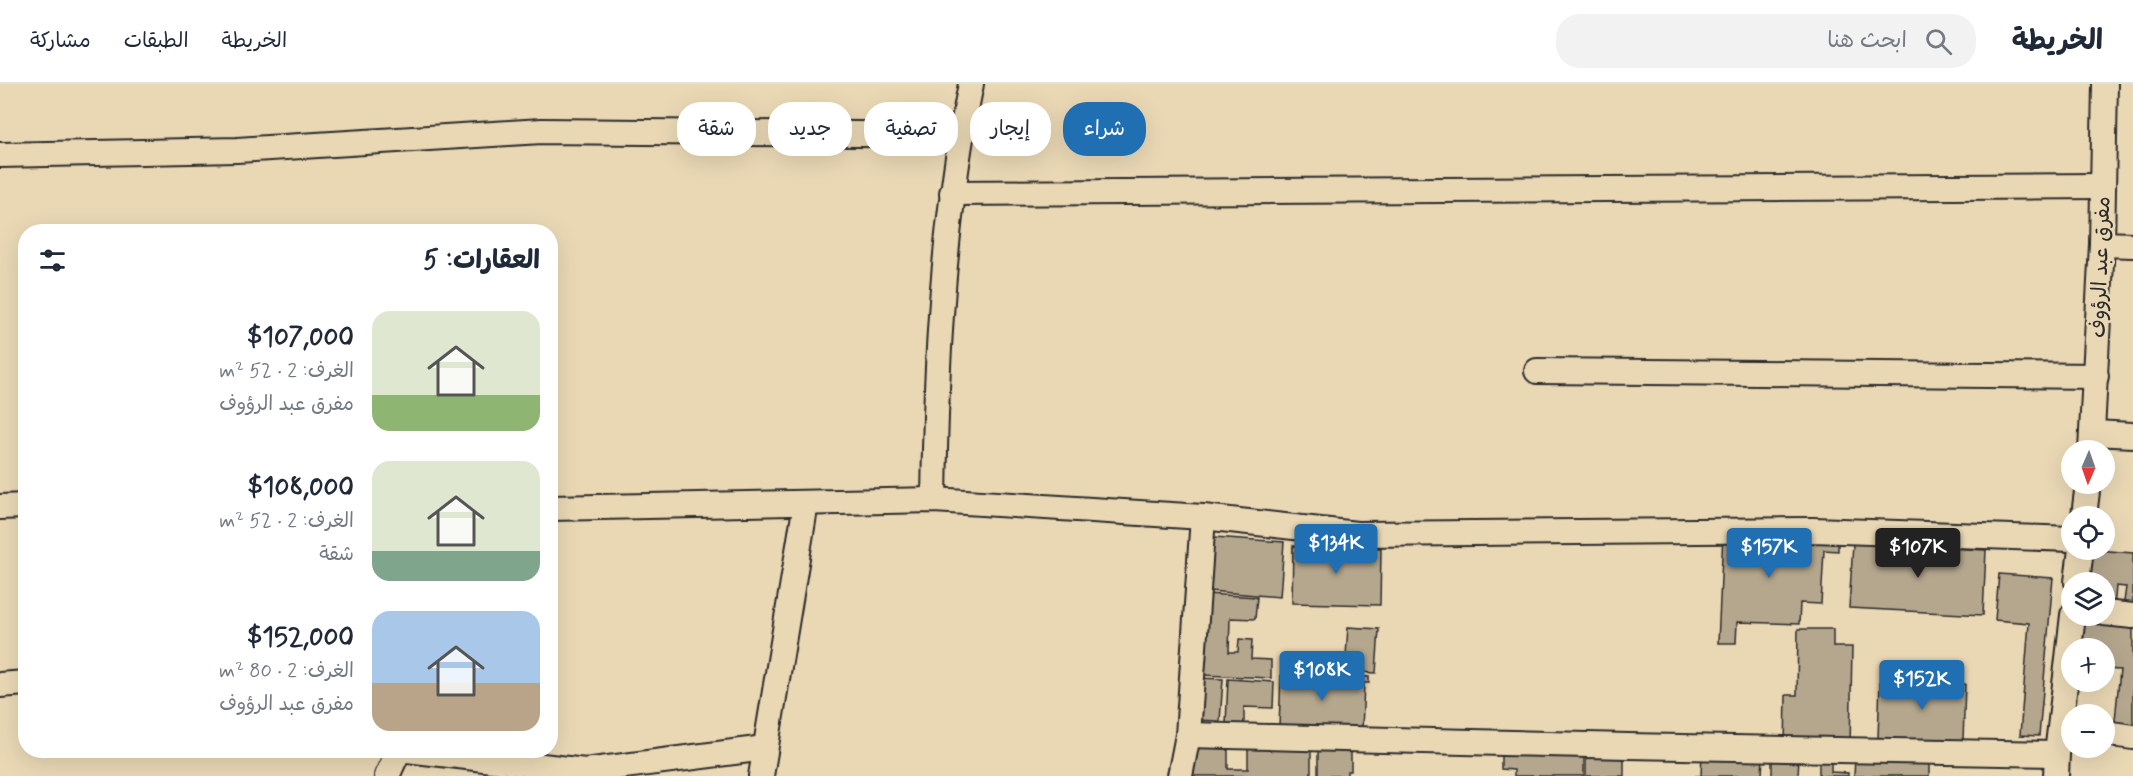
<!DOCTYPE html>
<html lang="ar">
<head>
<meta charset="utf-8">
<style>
	:root { --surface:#fff; --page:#f2f2f3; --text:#1f2937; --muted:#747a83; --line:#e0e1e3; --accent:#1f6fb2 }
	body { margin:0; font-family:Mynerve,"Playpen Sans Arabic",sans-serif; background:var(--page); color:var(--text); direction:rtl; height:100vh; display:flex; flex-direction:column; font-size:22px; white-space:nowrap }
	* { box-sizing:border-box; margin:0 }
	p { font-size:20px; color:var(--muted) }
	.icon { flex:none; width:33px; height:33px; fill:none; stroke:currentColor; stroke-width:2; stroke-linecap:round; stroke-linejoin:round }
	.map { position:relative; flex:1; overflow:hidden; direction:ltr }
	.details { position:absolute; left:18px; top:140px; width:540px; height:534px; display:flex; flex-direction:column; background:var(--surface); border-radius:24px; box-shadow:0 6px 24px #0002; direction:rtl }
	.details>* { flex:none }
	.banner { position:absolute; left:576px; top:18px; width:570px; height:54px; direction:rtl; display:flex; gap:12px }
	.needle { width:39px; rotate:182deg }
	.tools { position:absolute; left:2061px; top:356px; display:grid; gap:12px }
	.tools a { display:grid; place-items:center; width:54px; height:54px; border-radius:50%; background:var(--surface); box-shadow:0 6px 24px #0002; font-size:30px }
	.price { position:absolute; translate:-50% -51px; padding:0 14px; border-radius:6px; background:var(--accent); color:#fff; font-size:20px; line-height:39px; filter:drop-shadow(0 2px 3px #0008) }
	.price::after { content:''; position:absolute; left:50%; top:36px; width:18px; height:14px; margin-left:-9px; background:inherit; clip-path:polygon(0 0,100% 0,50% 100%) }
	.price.selected { background:#222; color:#fff }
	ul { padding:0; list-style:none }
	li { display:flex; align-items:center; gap:18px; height:150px; padding:0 18px }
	li span { display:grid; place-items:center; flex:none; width:168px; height:120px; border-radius:18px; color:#555 }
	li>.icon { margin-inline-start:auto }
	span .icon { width:72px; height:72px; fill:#fffc; stroke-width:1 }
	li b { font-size:26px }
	h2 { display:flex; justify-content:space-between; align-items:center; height:72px; padding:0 18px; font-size:26px }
	.pill { padding:0 21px; border-radius:24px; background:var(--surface); box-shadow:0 6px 24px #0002; font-size:21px; line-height:54px }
	.pill.selected { background:var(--accent); color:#fff }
	header { display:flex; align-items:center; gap:36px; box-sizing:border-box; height:84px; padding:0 30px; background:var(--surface); border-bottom:2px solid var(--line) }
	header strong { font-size:28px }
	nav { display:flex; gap:33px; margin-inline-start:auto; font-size:21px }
	.search { width:420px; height:54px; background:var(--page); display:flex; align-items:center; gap:15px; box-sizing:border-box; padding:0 21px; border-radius:24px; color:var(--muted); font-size:22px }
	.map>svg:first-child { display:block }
</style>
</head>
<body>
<header>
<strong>الخريطة</strong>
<div class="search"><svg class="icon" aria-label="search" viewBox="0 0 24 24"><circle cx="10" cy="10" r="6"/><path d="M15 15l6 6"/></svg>ابحث هنا</div>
<nav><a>الخريطة</a><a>الطبقات</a><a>مشاركة</a></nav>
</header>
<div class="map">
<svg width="2133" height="692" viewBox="0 0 2133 692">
	<rect width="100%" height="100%" fill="#ead8b5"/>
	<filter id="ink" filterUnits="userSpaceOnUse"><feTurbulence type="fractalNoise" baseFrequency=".0167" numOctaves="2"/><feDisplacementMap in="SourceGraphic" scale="12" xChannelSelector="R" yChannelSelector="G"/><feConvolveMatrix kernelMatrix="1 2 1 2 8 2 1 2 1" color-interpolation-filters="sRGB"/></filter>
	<g filter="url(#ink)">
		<g fill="#b5a78e" stroke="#2b2b2b" stroke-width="1.5">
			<polygon points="1723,450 1838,454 1838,467 1824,466 1821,520 1800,519 1799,540 1737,538 1736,559 1718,559"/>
			<polygon points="1214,453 1284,458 1280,513 1210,507"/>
			<polygon points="1853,459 1986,466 1983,531 1849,524"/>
			<polygon points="1293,462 1381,464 1380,521 1292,519"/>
			<polygon points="2084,465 2133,469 2133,526 2123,525 2126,503 2116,502 2114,525 2104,524 2104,498 2081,498"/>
			<polygon points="1999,490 2053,494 2039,652 2020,651 2029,539 1995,536"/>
			<polygon points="1206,510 1257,513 1255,535 1230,534 1229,568 1238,568 1239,555 1252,556 1251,575 1271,576 1271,594 1202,591"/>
			<polygon points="2084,532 2133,537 2133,648 2114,646 2120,586 2104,585 2104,564 2081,564"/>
			<polygon points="1348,543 1379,545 1376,589 1345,587"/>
			<polygon points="1798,545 1833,545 1833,563 1852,563 1850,663 1785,662 1786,611 1797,611"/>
			<polygon points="1281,590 1369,593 1369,599 1364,599 1362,646 1279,643"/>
			<polygon points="1197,594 1223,595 1220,637 1194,636"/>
			<polygon points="1228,595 1274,598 1273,624 1244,623 1244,641 1226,641"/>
			<polygon points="1880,598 1965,600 1963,657 1878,654"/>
			<polygon points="1189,653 1228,653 1228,685 1248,685 1248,659 1311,659 1311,692 1189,692"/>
			<polygon points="1318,662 1351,662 1351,687 1347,687 1347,692 1318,692"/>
			<polygon points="1501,663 1584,664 1584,692 1514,692 1514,686 1501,685"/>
			<polygon points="1702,669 1763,671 1762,692 1695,692 1701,692"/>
			<rect x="1586" y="671" width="38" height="21"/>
			<polygon points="1772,671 1799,672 1798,692 1772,692"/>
			<polygon points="1855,674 1929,675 1929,692 1854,692"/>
			<polygon points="1819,677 1831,677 1831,688 1848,689 1848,692 1819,692"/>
		</g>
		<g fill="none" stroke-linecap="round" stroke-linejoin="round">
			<g stroke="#2b2b2b" stroke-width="28">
				<g id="minor">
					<polyline points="0,71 237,66 542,47 961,51"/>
					<polyline points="952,109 2103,102"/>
					<polyline points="2102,160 2133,161"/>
					<polyline points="1537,287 2096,292"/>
					<polyline points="2093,349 2133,351"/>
					<polyline points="2091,366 2102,160 2105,0"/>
					<path d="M934 416C936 277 943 137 971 0"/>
					<polyline points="0,423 26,422"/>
					<polyline points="550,424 934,416 1203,433 1357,450 1813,446 2072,455"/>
					<polyline points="2084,432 2088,399"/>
					<polyline points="2077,498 2081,465"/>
					<polyline points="2104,529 2133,532"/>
					<polyline points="0,601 26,599"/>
					<polyline points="2104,649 2133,653"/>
					<polyline points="1188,651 1628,662 2057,670"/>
					<polyline points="407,666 585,687 765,664"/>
					<polyline points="387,692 399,666"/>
					<polyline points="761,692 806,419"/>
					<polyline points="1180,692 1188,651 1203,433"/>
					<polyline points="2056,692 2057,670 2073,531"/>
				</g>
			</g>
			<use href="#minor" stroke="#ead8b5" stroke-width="24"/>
		</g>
	</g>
	<g text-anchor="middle" stroke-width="5" stroke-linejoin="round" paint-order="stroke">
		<g font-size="21" fill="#2b2b2b" stroke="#ead8b5">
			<text transform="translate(2100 183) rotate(-88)" y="7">مفرق عبد الرؤوف</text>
		</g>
	</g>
</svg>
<div class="tools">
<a><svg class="needle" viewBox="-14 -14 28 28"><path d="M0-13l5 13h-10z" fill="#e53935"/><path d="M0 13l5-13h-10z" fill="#747a83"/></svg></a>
<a><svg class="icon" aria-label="locate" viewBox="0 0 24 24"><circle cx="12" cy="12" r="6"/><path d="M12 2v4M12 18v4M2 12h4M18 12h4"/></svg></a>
<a><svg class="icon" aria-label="layers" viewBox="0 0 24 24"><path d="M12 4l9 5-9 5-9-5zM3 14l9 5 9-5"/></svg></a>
<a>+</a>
<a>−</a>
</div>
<b class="price" style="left:1336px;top:491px">$134K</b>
<b class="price" style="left:1769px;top:495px">$157K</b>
<b class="price selected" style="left:1918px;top:495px">$107K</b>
<b class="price" style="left:1322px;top:618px">$108K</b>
<b class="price" style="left:1922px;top:627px">$152K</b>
<div class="banner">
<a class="pill selected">شراء</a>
<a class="pill">إيجار</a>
<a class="pill">تصفية</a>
<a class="pill">جديد</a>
<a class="pill">شقة</a>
</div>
<section class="details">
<h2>العقارات: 5<svg class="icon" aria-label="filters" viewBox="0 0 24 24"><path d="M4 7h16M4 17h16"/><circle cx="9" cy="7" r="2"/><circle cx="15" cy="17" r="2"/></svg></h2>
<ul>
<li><span style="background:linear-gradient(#dfe7d0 70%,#8fb573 0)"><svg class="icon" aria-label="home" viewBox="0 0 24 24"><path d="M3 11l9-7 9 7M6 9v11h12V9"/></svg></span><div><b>$107,000</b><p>الغرف: 2 · 52 m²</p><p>مفرق عبد الرؤوف</p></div></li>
<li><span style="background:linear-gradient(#dfe7d0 75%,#7fa58c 0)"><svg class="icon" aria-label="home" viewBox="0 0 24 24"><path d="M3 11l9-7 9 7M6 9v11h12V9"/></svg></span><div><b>$108,000</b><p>الغرف: 2 · 52 m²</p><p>شقة</p></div></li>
<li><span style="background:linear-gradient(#a9c7e8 60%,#b9a48a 0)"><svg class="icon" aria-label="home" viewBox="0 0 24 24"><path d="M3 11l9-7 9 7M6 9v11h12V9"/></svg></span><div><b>$152,000</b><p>الغرف: 2 · 80 m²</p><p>مفرق عبد الرؤوف</p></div></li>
</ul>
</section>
</div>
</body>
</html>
